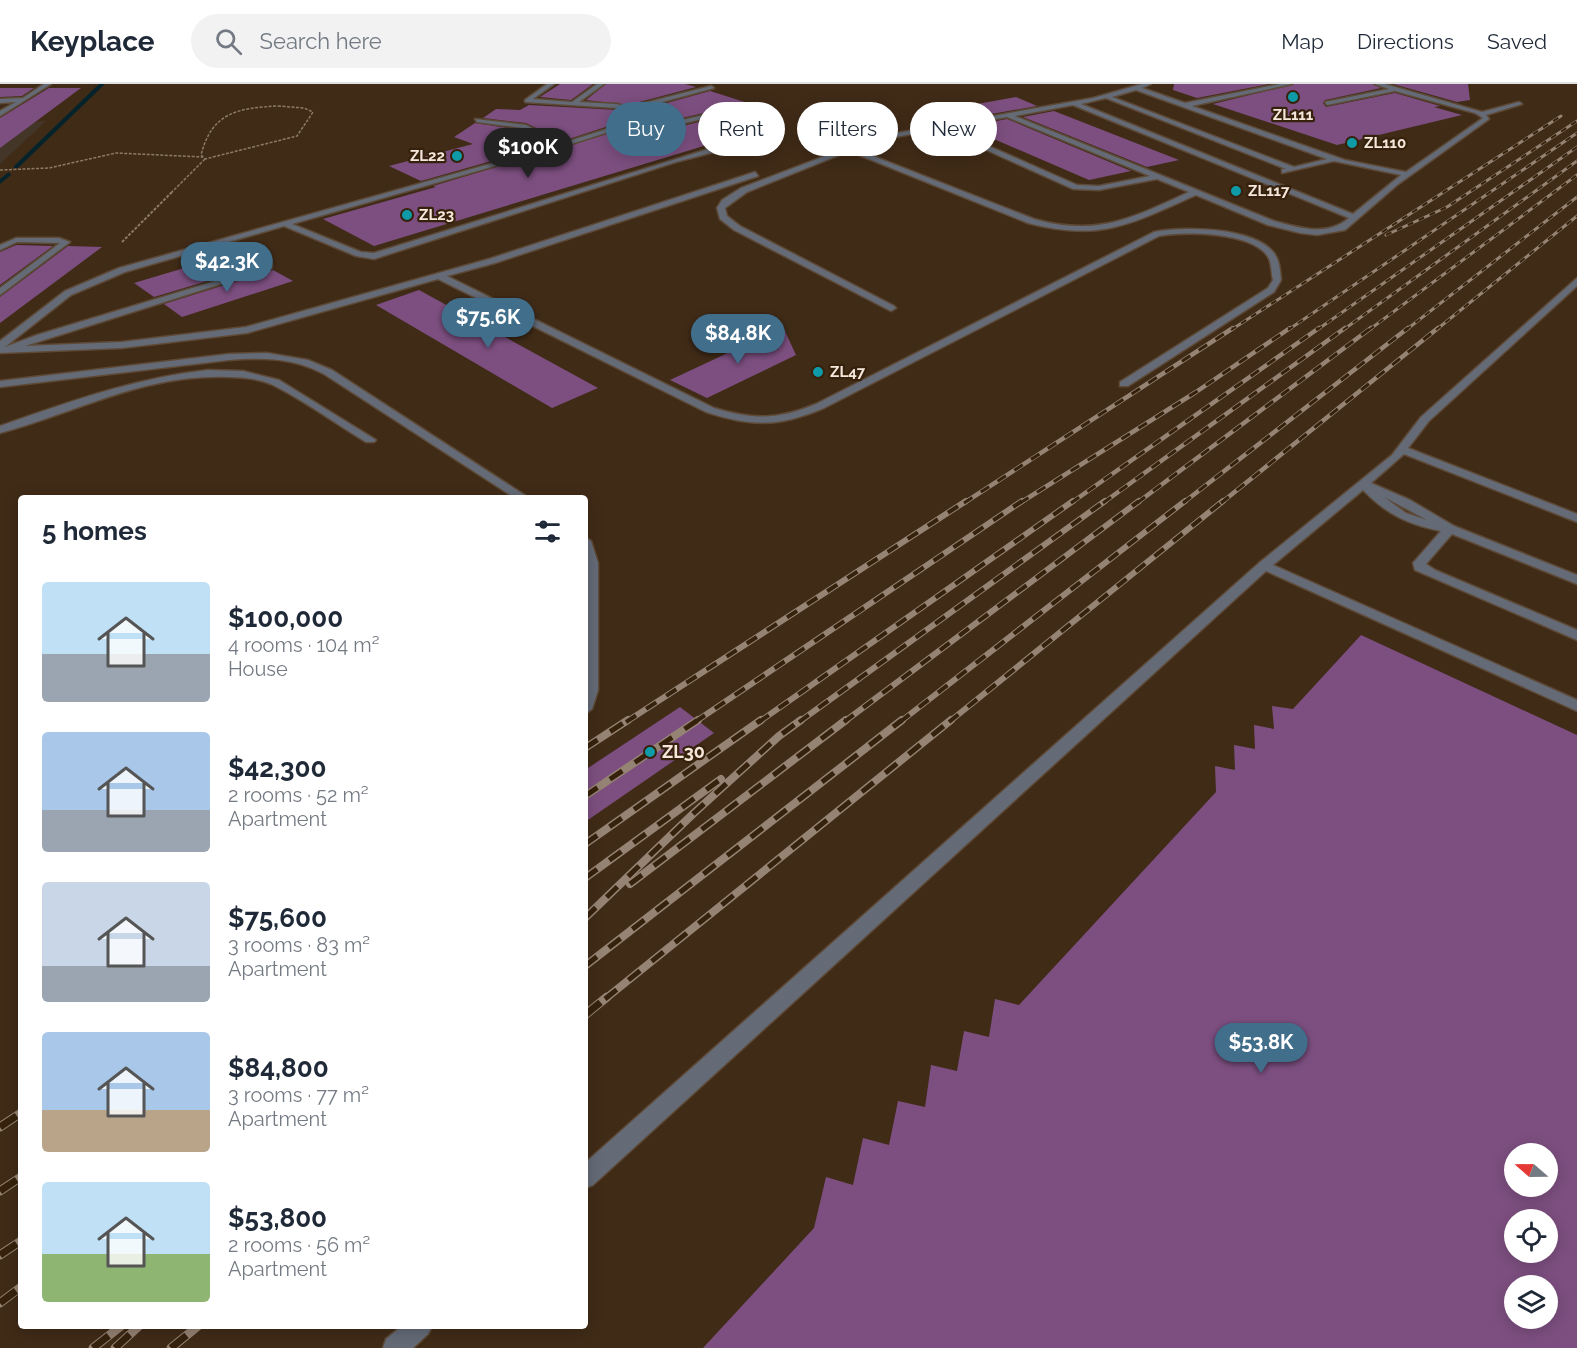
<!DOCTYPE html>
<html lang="en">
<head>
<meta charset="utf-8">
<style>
	:root { --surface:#fff; --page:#f2f2f3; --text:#1f2937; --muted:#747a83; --line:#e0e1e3; --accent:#416e8b }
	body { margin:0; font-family:Raleway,sans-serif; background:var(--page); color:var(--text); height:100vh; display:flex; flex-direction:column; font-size:22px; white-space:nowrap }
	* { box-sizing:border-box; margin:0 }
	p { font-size:20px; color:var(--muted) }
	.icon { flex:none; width:33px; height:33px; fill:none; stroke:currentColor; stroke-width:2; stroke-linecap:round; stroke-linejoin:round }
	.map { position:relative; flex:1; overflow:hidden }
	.details { position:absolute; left:18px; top:411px; width:570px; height:834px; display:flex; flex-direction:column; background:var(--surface); border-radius:6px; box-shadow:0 3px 15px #0003 }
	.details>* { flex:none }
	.banner { position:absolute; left:606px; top:18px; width:570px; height:54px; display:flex; gap:12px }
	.needle { width:39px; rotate:290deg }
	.fabs { position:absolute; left:1504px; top:1059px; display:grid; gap:12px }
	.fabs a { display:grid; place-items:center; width:54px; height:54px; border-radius:50%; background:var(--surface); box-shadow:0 3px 15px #0003; font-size:30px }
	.price { position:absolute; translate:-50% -51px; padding:0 14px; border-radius:21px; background:var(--accent); color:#fff; font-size:20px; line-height:39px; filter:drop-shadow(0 2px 3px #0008) }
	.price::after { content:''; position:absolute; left:50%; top:36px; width:18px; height:14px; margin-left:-9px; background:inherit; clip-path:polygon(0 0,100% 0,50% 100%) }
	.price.on { background:#222; color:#fff }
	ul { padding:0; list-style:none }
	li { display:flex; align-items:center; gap:18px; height:150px; padding:0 24px }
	li span { display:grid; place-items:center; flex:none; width:168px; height:120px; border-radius:6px; color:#555 }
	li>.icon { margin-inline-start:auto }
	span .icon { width:72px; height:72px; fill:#fffc; stroke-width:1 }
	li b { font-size:26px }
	h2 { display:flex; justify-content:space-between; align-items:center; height:72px; padding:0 24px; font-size:26px }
	.pill { padding:0 21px; border-radius:27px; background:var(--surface); box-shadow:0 3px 15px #0003; font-size:21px; line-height:54px }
	.pill.on { background:var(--accent); color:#fff }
	header { display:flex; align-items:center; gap:36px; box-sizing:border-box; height:84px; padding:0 30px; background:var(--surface); border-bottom:2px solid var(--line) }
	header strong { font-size:28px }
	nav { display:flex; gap:33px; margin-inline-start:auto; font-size:21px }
	.search { width:420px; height:54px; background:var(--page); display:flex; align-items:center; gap:15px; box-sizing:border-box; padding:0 21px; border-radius:33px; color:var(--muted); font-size:22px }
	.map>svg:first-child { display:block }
</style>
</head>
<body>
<header>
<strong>Keyplace</strong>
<div class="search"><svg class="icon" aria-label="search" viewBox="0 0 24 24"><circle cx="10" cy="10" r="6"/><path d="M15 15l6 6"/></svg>Search here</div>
<nav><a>Map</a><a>Directions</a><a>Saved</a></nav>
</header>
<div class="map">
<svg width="1577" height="1264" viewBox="0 0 1577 1264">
	<rect width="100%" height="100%" fill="#402b17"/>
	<polygon fill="#433527" points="46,37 0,80 0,40"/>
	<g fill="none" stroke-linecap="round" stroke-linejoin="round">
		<g fill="#05232a" fill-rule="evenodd">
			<polygon points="99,0 105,0 18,84 14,84 14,82"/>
			<polygon points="9,88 11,91 0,100 0,95"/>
		</g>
	</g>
	<g fill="#7d4f80" fill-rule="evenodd">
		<polygon points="560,0 593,0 571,16 540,13"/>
		<polygon points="606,0 685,0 696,3 628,21 586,16"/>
		<polygon points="1174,0 1269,0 1197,14 1173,6"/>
		<polygon points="1294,0 1373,0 1381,4 1325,16 1323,19 1326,23 1395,9 1440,22 1434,23 1462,31 1337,61 1213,20"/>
		<polygon points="1393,0 1468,0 1470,16 1457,18"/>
		<polygon points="0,4 34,4 22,12 0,13"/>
		<polygon points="49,4 81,4 0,64 0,34"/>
		<polygon points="710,7 748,19 673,36 647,33 638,27"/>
		<polygon points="1016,13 1037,22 952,37 933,28"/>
		<polygon points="752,20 766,24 710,41 740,51 374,162 323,135 436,103 433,102 640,40 674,44 753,25 754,23"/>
		<polygon points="529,21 617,26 625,28 633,34 563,57 526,39 483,34 496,25 520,26"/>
		<polygon points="1054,27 1179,76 1147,83 1023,33"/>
		<polygon points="1007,35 1131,87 1089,96 966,43"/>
		<polygon points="475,39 521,46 551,60 421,97 389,82 473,60 454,53"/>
		<polygon points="16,161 53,162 0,201 0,168"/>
		<polygon points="68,162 102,163 0,239 0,213"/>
		<polygon points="241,167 264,180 154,213 134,199"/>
		<polygon points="273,186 293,197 182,233 164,220"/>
		<polygon points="419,206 598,304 552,324 376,221"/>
		<polygon points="783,243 796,271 707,314 670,296"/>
		<path d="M1361 551 1577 651V1264H703L814 1144 826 1093 853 1101 863 1054 889 1061 898 1017 925 1023 931 981 957 987 964 947 989 953 995 915 1019 921 1216 708 1215 682 1235 686 1234 661 1255 665 1254 641 1274 645 1272 622 1293 625ZM1515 1070H1548V1102H1515ZM1515 1136H1548V1168H1515ZM1515 1202H1548V1234H1515Z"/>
		<polygon points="680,623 714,649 585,738 585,686"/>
	</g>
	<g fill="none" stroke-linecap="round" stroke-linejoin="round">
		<g stroke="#5d4936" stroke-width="3">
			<g id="service">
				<polygon points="44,0 51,0 0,32 0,27 16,18 0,19 0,15 23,14"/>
				<path d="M547 0H554L533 15 572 18 597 0H604L579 18 617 20 628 23 711 2 714 4 633 26 646 35 673 38 749 21 752 23 673 42 640 38 565 62 292 140 361 168 374 169 747 53 745 47H749L754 54 737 62 676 78 374 175 356 172 284 142 125 188 71 211 5 263 37 251 272 180V184L25 262 122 258 246 243 489 175 755 88 758 92 495 179 447 192 714 324C754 336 778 336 816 320L1154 148C1184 142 1254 143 1274 169 1280 177 1280 187 1281 196L1274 208 1128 302H1120V298L1268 204 1273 196C1271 189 1272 179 1268 173 1253 148 1184 147 1159 152L824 324C779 343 752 343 706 328L438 195 247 249 122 264 0 269V257L65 207 119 184 557 61 522 44 477 38 475 35 526 41 563 59 638 35 626 26 617 24 525 18V16Z"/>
				<path d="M1142 0H1151L1142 4 1185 19 1280 0H1292L1192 22 1345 76 1406 88 1483 34 1475 29 1395 7 1327 21 1325 18 1389 5 1375 0H1385L1482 28 1519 18 1522 20 1486 31 1489 35 1397 101 1345 146 1317 151 1300 149 1268 141 1196 111C1131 140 1100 158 1028 139L849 67 747 108 725 124 727 132 740 142 894 222 896 224 891 227 734 146 720 135 717 124 722 116 741 104 875 53 1093 14ZM1136 6 1327 75 1294 83 1112 13ZM1106 14 1286 85H1282V89L1334 77 1401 91 1353 130 1081 20ZM1073 21 1349 134C1327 153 1300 144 1274 137L1015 32ZM1007 33 1150 92 1099 102 1077 101 948 44ZM940 45 1073 105 1099 106 1157 95 1189 108C1132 134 1098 153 1034 135L855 65 879 56Z"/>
				<polygon points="16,154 59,154 70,158 0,211 0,204 60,159 17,158 0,166 0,161"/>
				<path d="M1577 194V202L1429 337 1408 364 1577 430V438L1404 370 1371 399 1410 416 1454 442 1577 491V500L1452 450 1426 480 1435 486 1577 546V556L1415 486 1413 479 1441 447C1409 441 1386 430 1363 406L1273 481 1577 616V627L1266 487 593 1101 585 1104V1079L1259 479 1392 371 1421 333ZM1384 413 1427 436 1406 429Z"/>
				<path d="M267 269 308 276 332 286 529 414H515L324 290C294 274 263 273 229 276L0 303V297L229 270Z"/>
				<path d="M208 286 243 287 279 296 376 356 374 358H366C336 340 305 317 273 301 260 295 243 293 228 293 142 290 79 328 0 349V342C69 318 135 294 208 286Z"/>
				<polygon points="585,453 591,457 598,479 598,606 592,625 585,630"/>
				<polygon points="402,1242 432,1242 428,1250 413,1264 383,1264 386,1255"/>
			</g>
		</g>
		<g stroke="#8c7a69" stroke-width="1.5" stroke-dasharray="3 1.5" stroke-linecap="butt">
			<path d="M278 22 304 24 313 28 297 52 205 75 201 71C212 28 238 24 278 22Z"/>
			<polyline points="0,86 49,84 116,69 203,73"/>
			<polyline points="171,109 205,75"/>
		</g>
		<polyline stroke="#8c7a69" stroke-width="2" stroke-dasharray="3 1.5" stroke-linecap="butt" points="122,158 173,107"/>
		<use href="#service" fill="#646b77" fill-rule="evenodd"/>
		<g stroke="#958373" stroke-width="3">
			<g id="rail-far4">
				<polyline points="1386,151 1447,123 1577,37"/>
				<polyline points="1231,246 1561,32"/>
				<polyline points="1288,246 1577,49"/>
				<polyline points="1317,246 1577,63"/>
				<polyline points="1343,246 1577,77"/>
				<polyline points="1369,246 1577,91"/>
				<polyline points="1406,246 1577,113"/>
				<polyline points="1436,246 1577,132"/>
			</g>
		</g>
		<g stroke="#958373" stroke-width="4.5">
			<g id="rail-far3">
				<polyline points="964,419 1233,244"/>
				<polyline points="1020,419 1196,308 1290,244"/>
				<polyline points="1071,419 1319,244"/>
				<polyline points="1103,419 1345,244"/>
				<polyline points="1137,419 1371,244"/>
				<polyline points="1183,419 1408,244"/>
				<polyline points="1221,419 1438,244"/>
			</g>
		</g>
		<g stroke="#958373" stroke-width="6">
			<g id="rail-far2">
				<polyline points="626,638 966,417"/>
				<polyline points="695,638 1022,417"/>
				<polyline points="759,638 1073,417"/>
				<polyline points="799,638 1105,417"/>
				<polyline points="844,638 1139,417"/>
				<polyline points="900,638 1185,417"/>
				<polyline points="949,638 1223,417"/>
			</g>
		</g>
		<g stroke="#958373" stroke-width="8">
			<g id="rail-far1">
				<polyline points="585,664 628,636"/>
				<polyline points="585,712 698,636"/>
				<polyline points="585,760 761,636"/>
				<polyline points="585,794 721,695"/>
				<polyline points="630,800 846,636"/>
				<polyline points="585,834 694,729 779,652 801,636"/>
				<polyline points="585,882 902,636"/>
				<polyline points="605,915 951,636"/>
			</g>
		</g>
		<g stroke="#958373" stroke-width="9">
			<g id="rail">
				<polyline points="585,931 607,913"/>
				<polyline points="0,1043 21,1029"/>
				<polyline points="0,1107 21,1093"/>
				<polyline points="0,1171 21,1157"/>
				<polyline points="0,1219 21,1203"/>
				<polyline points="93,1264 121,1242"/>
				<polyline points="115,1264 139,1242"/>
				<polyline points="171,1264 198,1242"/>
			</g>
		</g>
		<use href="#rail-far4" stroke="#36210c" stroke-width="2" stroke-dasharray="6" stroke-linecap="butt"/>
		<use href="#rail-far3" stroke="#36210c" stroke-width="3" stroke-dasharray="10" stroke-linecap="butt"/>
		<use href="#rail-far2" stroke="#36210c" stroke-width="4" stroke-dasharray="12" stroke-linecap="butt"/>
		<use href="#rail-far1" stroke="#36210c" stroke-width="5" stroke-dasharray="15" stroke-linecap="butt"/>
		<use href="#rail" stroke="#36210c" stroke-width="7" stroke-dasharray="20" stroke-linecap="butt"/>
	</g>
	<g fill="#0f9aa8" stroke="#36210c" stroke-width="2">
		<circle cx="1293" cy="13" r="6"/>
		<circle cx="1352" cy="59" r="6"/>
		<circle cx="457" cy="72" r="6"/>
		<circle cx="1236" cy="107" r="6"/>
		<circle cx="407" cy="131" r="6"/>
		<circle cx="818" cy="288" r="6"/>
		<circle cx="650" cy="668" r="6"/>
	</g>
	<g text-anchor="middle" stroke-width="4.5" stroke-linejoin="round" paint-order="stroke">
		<g font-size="15" font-weight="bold" fill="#f5e7db" stroke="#36210c" text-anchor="start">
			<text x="1293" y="36" text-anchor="middle">ZL111</text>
			<text x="1364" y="64">ZL110</text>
			<text x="445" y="77" text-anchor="end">ZL22</text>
			<text x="1248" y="112">ZL117</text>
			<text x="419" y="136">ZL23</text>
			<text x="830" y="293">ZL47</text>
		</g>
		<g font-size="18" font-weight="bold" fill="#f5e7db" stroke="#36210c" text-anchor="start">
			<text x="662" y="674">ZL30</text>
		</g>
	</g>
</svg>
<div class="fabs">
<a><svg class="needle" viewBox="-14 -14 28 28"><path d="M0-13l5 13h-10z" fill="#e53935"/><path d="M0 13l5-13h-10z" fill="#747a83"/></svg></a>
<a><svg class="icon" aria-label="locate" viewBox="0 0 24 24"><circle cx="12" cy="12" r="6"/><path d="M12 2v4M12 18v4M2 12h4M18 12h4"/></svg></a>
<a><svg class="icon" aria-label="layers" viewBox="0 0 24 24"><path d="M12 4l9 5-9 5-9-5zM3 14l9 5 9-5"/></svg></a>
</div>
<b class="price on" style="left:528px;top:95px">$100K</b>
<b class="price" style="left:227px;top:209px">$42.3K</b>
<b class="price" style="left:488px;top:265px">$75.6K</b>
<b class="price" style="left:738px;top:281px">$84.8K</b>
<b class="price" style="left:1261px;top:990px">$53.8K</b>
<div class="banner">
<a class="pill on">Buy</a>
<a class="pill">Rent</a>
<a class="pill">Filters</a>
<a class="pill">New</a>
</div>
<section class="details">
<h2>5 homes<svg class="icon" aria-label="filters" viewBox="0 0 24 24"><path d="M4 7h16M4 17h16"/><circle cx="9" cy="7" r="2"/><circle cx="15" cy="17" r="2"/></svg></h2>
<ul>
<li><span style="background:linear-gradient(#bfe0f5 60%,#9aa5b1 0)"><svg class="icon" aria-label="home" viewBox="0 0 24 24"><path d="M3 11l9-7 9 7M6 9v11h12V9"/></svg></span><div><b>$100,000</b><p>4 rooms · 104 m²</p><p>House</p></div></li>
<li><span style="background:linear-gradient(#a9c7e8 65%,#9aa5b1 0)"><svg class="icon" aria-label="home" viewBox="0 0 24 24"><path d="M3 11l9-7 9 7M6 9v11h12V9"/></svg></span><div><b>$42,300</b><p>2 rooms · 52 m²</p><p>Apartment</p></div></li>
<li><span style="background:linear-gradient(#c9d6e8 70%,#9aa5b1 0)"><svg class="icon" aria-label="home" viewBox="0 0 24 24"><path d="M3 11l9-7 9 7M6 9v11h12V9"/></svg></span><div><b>$75,600</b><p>3 rooms · 83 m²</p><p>Apartment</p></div></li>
<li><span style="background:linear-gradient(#a9c7e8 65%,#b9a48a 0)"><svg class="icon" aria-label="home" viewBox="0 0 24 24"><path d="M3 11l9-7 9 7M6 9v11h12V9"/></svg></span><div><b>$84,800</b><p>3 rooms · 77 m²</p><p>Apartment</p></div></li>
<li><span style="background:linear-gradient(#bfe0f5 60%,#8fb573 0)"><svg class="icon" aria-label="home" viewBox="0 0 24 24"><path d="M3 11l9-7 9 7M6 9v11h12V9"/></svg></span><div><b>$53,800</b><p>2 rooms · 56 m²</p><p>Apartment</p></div></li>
</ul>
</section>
</div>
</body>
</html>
